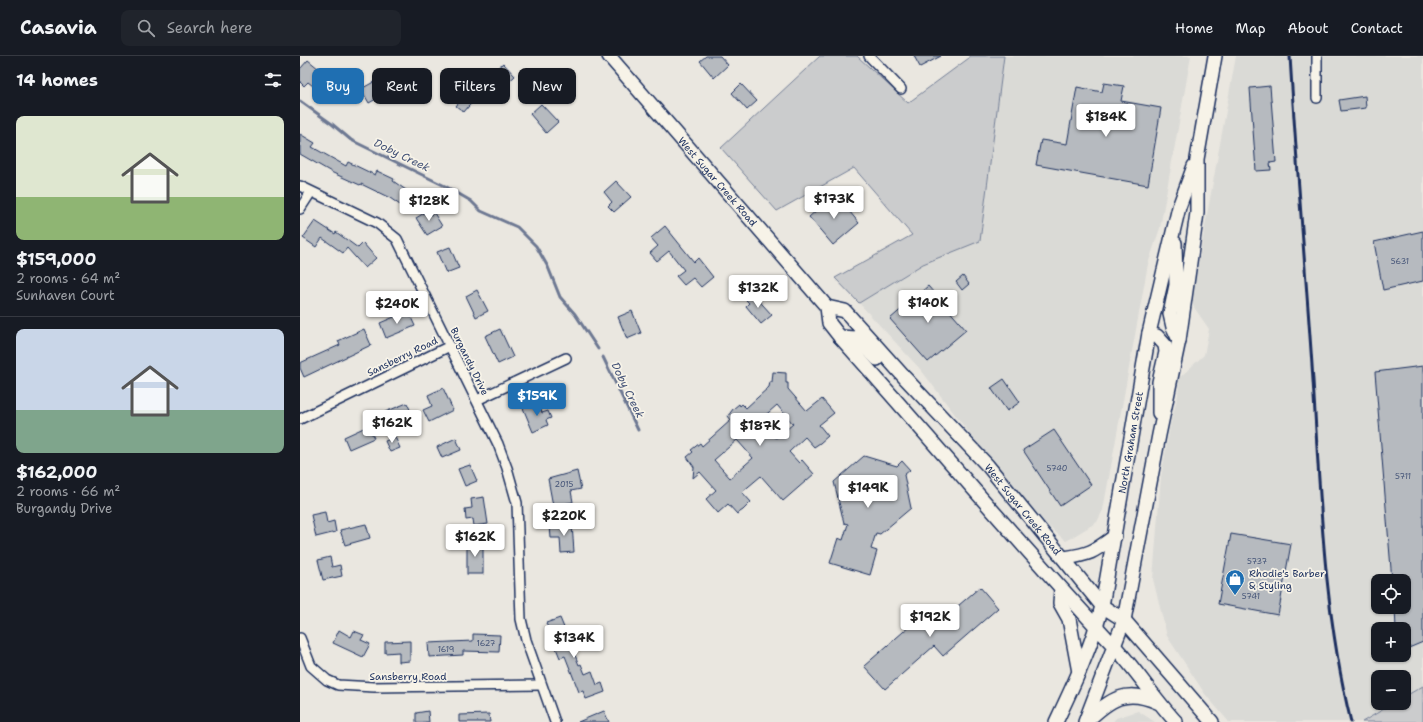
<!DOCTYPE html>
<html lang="en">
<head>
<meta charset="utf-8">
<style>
	:root { --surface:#171b24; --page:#20242c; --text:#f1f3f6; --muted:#9ea1a6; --line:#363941; --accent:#1f6fb2 }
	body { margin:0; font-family:"Shantell Sans",sans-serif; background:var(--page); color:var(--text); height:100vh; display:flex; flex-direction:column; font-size:15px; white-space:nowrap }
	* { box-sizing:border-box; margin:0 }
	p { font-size:13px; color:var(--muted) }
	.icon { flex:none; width:22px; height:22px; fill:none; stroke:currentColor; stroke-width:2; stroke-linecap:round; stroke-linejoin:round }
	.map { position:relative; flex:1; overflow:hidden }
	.details { display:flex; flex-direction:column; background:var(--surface); width:300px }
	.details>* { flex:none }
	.hud { position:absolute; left:12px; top:12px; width:380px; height:36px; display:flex; gap:8px }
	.controls { position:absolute; left:1071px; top:518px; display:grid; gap:8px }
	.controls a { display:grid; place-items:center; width:40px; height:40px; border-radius:8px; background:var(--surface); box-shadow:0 1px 3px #0004; font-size:20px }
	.price { position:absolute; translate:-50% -34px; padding:0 9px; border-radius:4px; background:#fff; color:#222; font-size:13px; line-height:26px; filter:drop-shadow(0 1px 2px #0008) }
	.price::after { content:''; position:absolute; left:50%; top:24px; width:12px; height:9px; margin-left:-6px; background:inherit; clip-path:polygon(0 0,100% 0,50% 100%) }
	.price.selected { background:var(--accent); color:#fff }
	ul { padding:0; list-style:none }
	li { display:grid; align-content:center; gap:8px; height:212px; padding:0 16px }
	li+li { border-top:1px solid var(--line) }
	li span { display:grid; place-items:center; height:124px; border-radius:8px; color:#555 }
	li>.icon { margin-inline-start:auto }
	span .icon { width:72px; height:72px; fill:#fffc; stroke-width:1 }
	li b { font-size:17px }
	h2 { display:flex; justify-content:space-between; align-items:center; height:48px; padding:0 16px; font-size:17px }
	.tag { padding:0 14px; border-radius:8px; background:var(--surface); box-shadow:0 1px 3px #0004; font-size:14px; line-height:36px }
	.tag.selected { background:var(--accent); color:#fff }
	header { display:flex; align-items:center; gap:24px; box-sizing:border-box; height:56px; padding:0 20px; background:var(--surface); border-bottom:1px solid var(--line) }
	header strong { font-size:19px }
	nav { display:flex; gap:22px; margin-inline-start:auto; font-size:14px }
	.search { width:280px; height:36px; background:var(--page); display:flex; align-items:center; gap:10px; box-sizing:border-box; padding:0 14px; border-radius:8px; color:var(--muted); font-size:15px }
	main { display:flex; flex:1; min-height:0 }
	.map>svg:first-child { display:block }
</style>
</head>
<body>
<header>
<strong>Casavia</strong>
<div class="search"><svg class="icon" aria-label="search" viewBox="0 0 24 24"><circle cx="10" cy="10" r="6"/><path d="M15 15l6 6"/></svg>Search here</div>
<nav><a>Home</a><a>Map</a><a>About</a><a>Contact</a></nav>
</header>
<main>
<section class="details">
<h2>14 homes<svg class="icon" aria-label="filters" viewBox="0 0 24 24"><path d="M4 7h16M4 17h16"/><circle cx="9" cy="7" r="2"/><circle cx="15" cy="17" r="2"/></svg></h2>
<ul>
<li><span style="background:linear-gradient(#dfe7d0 65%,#8fb573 0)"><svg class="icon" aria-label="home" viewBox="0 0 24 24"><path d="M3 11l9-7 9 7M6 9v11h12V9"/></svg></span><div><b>$159,000</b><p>2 rooms · 64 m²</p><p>Sunhaven Court</p></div></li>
<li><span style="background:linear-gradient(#c9d6e8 65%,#7fa58c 0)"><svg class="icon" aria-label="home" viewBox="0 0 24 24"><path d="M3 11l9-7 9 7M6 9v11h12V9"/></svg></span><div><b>$162,000</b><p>2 rooms · 66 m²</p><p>Burgandy Drive</p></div></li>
</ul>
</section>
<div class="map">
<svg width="1123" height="666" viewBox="0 0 1123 666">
	<rect width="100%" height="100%" fill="#eae7e0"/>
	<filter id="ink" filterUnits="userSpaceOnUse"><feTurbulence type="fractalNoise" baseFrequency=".025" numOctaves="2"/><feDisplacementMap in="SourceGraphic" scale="8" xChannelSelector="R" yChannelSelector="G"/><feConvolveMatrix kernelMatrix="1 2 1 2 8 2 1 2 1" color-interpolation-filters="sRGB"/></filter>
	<g filter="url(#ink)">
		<g fill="#dadad6" fill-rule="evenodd">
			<polygon points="704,0 891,0 860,172 848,208 803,454 797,466 766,485 747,469 682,394 621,314 559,247 623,208 680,184"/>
			<path d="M936 0H1123V630L1104 641V621H1078V647H1094L1062 666H929L905 638 867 580 853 523 861 420 871 365 878 339 879 322 904 299 909 273 891 247ZM1078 525H1104V551H1078ZM1078 573H1104V599H1078Z"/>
			<polygon points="838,655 855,666 813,666 816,662"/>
		</g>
		<g fill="#cbcccd" stroke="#737e96">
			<polygon points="520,0 557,0 608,47 669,2 669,0 704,0 680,185 623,208 559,247 535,222 612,179 554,112 477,155 421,92"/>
			<polygon points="1123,630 1123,666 1062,666 1094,647 1104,647 1104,641"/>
		</g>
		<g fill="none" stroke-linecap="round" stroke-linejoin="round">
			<g stroke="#6d7892" stroke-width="3">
				<polyline points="0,45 32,68 51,84 145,130 171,145 181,155 217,171 236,190 248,211 260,241 275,258 298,293"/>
				<polyline points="303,301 338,374"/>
			</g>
		</g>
		<g fill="#b6babf" stroke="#1b2f5e" fill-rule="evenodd">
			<polygon points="406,0 420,0 428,9 414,22 400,5"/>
			<polygon points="614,0 641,0 620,11"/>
			<polygon points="8,4 24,17 13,30 8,26 4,30 0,26 0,13"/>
			<polygon points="203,7 215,20 204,30 207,33 200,40 185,23"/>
			<polygon points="79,23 87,37 69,47 61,33"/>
			<polygon points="37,27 53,32 48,47 32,42"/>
			<polygon points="804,27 824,30 821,45 861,52 848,129 736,109 741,84 767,88 777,31 802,36"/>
			<polygon points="441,28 457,45 447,54 432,37"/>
			<polygon points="970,30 976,106 970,107 971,114 956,115 950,32"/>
			<polygon points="165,39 173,45 164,56 156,50"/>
			<polygon points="1065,40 1066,52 1041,55 1039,44"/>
			<polygon points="241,48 258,66 246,77 230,58"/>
			<polygon points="0,78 15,87 12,91 46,110 48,106 75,119 77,115 94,123 93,125 119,143 110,156 90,142 61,128 60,129 33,117 0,98"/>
			<polygon points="316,125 331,141 314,156 308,150 312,146 304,136"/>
			<polygon points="535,138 559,167 533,189 509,161"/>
			<polygon points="129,154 131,159 134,157 142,170 127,179 116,162"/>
			<polygon points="15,165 35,178 36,176 58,192 63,187 76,202 65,212 47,192 43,197 22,182 16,191 3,182"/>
			<polygon points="365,170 394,206 398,202 413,221 401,231 393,222 384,229 376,220 384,214 369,195 357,205 350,197 358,190 351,182"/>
			<polygon points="1123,175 1123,225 1083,234 1074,186"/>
			<polygon points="150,191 159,212 146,217 137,196"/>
			<polygon points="663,220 669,228 662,234 656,226"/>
			<polygon points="628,230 666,274 628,306 590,263"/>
			<polygon points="177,234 188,255 176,261 166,240"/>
			<polygon points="453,238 472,259 461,268 446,250 449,247 446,244"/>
			<polygon points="108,255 115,270 86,282 80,267"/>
			<polygon points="332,255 341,277 327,283 318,261"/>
			<polygon points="64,273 71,289 4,321 0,312 0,307 40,289 38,285"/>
			<polygon points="200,273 213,301 198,308 185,280"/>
			<polygon points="1123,310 1123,586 1104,594 1104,573 1096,573 1095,551 1104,551 1104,525 1092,525 1075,316"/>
			<path d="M473 316 486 317V327H488V333L507 355 522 343 534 357 519 369 528 380 520 387 514 391 505 381 489 396 499 407 502 404 514 418 483 445 461 420 442 436 451 446 443 454 437 458 428 448 418 457 406 443 416 434 400 416 393 422 394 411 387 401 393 396 391 394 400 387 402 390 431 364 428 360 433 353 439 348 440 350 442 348 446 352 469 331 470 326H472ZM477 349 493 368 476 382 460 364ZM437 384 453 402 430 422 414 404Z"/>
			<polygon points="704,323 720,346 707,355 691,332"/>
			<polygon points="143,332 153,354 129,366 123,354 132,350 128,339"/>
			<polygon points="238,346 242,357 248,355 251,362 246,364 248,369 233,376 223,352"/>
			<polygon points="107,347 112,358 99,363 102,370 92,374 85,356"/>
			<polygon points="68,370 74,382 49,393 44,381"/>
			<polygon points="754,374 791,429 760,450 723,394"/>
			<polygon points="95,381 100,392 90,396 85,385"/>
			<polygon points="156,382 161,394 142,402 137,391"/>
			<polygon points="564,400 597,410 602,405 610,414 604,419 611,452 580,478 576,477 571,493 577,495 570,519 530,507 538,482 543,484 548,468 544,467 534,426"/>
			<polygon points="170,409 177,425 165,430 158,413"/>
			<polygon points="277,415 281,433 271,435 273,446 253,450 248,423"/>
			<polygon points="184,441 188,468 174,470 173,463 166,464 165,453 172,452 171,443"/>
			<polygon points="25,456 27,467 34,465 36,476 16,481 11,459"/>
			<polygon points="66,468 70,482 45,489 40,474"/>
			<polygon points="272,468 274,496 261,497 260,482 251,482 250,470"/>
			<polygon points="931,478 991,488 978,559 918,548"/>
			<rect x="167" y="487" width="16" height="31"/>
			<polygon points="30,501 32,511 40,509 42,520 23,524 18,504"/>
			<polygon points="680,531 698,552 643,600 634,590 585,633 564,610 619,562 630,574"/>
			<polygon points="260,562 267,579 278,574 281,582 270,587 279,609 281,608 285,618 292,615 297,629 302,627 305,636 286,643 283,635 279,636 265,600 260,602 246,567"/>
			<polygon points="39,574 51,581 54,575 64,579 61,584 70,588 63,601 33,587"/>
			<polygon points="173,578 200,579 199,596 163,595 163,599 129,601 128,587 173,585"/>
			<polygon points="110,585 110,605 99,606 99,596 85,597 85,586"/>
			<polygon points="128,655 129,666 116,666 116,657"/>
			<polygon points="304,655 309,666 278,666"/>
			<polygon points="189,658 190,666 159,666 159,659"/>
		</g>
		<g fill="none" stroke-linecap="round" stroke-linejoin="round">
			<g stroke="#1b2f5e" stroke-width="12">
				<g id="street">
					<polyline points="569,0 601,33"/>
					<polyline points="1017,0 1017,42"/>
					<polyline points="0,130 77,167 97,183 198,388 207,412 217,447 221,563 226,584 255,666"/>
					<polyline points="0,153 11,136"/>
					<polyline points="177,344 266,302"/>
					<polyline points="0,363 150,290"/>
					<polyline points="0,582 11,610 27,624 38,629 74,631 241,629"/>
				</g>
			</g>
			<g stroke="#1b2f5e" stroke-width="16">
				<g id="secondary">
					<path id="s1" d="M309 0 527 251 529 267 540 281C632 384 721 490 815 591 837 615 854 642 876 666"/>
					<polyline points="875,187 876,229 870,258 873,271 879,284"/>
					<path id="s2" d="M527 251 545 255 605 322 688 410 802 550 824 564 912 666"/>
					<polyline points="849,277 857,280 865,289 866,296 859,326 859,357"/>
					<polyline points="540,281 556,282 577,303"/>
					<path d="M765 502C791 498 793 496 815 480"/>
					<polyline points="761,533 760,547 769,563 779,616"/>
					<path d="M787 665C810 643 826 632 857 646"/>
					<path id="s3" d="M756 666C774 628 792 590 802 550L849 277 879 151 894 110"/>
					<polyline points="785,666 824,564 859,379 879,284 897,157 897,103 915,0"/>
				</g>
			</g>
			<use href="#street" stroke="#f7f3e8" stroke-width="9"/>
			<use href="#secondary" stroke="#f7f3e8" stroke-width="13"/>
			<path stroke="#1b2f5e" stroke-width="3" d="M990 0C996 103 1005 206 1012 309 1020 428 1022 549 1051 666"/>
		</g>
	</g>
	<defs>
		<g id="shop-pin" transform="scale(1)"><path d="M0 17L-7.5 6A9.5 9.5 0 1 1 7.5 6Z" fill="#1f6fb2" stroke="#f7f3e8"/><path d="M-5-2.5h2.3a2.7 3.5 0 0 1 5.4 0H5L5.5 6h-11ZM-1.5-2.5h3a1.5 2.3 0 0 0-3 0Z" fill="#fff"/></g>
	</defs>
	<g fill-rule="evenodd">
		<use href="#shop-pin" x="935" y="523"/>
	</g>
	<g text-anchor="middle" stroke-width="3.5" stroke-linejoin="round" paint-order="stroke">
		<g font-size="8" fill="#425276">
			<text x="1100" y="208">5631</text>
			<text x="757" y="415">5740</text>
			<text x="1103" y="423">5711</text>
			<text x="264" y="431">2015</text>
			<text x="957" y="508">5737</text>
			<text x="951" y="543">5741</text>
			<text x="186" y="590">1627</text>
			<text x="146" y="596">1619</text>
		</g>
		<g font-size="10" fill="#1b2f5e" stroke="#f7f3e8">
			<text dy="4" stroke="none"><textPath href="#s1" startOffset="166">West Sugar Creek Road</textPath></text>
			<text transform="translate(102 300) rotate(-26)" y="4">Sansberry Road</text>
			<text transform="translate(170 305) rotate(64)" y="4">Burgandy Drive</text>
			<text dy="4" stroke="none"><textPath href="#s3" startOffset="291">North Graham Street</textPath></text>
			<text dy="4" stroke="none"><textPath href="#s2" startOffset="285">West Sugar Creek Road</textPath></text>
			<text x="108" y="624">Sansberry Road</text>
		</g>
		<g font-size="10" fill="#1b2f5e" stroke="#f7f3e8" text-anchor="start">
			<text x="949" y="521">Rhodie's Barber<tspan x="949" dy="12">&amp; Styling</tspan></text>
		</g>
		<g font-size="11" font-style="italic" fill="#445378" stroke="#f7f3e8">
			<text transform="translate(102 99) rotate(26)" y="4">Doby Creek</text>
			<text transform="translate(328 334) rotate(64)" y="4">Doby Creek</text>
		</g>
	</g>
</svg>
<div class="controls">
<a><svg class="icon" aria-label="locate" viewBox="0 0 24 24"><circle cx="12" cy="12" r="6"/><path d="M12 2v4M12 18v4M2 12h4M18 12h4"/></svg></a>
<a>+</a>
<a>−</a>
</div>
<b class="price" style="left:806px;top:82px">$184K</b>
<b class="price" style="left:534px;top:164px">$173K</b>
<b class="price" style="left:129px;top:166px">$128K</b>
<b class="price" style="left:458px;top:253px">$132K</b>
<b class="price" style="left:628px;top:268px">$140K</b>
<b class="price" style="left:97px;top:269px">$240K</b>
<b class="price selected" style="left:237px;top:361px">$159K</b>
<b class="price" style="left:92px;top:388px">$162K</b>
<b class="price" style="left:460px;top:391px">$187K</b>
<b class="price" style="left:568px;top:453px">$149K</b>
<b class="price" style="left:264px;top:481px">$220K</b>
<b class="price" style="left:175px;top:502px">$162K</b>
<b class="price" style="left:630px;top:582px">$192K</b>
<b class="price" style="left:274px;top:603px">$134K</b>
<div class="hud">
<a class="tag selected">Buy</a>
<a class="tag">Rent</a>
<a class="tag">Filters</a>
<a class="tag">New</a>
</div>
</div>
</main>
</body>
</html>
